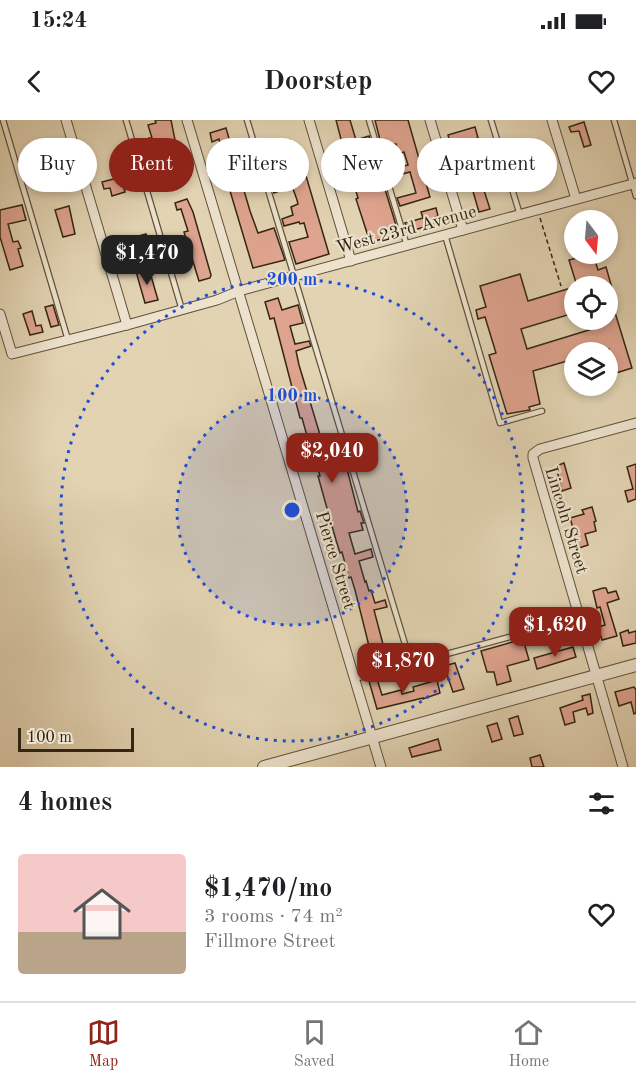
<!DOCTYPE html>
<html lang="en">
<head>
<meta charset="utf-8">
<style>
	:root { --surface:#fff; --page:#f6f6f6; --text:#202124; --muted:#757577; --line:#e0e0e0; --accent:#8f2418 }
	body { margin:0; font-family:"Old Standard TT",serif; background:var(--page); color:var(--text); height:100vh; display:flex; flex-direction:column; font-size:22px; white-space:nowrap }
	* { box-sizing:border-box; margin:0 }
	p { font-size:20px; color:var(--muted) }
	.icon { flex:none; width:33px; height:33px; fill:none; stroke:currentColor; stroke-width:2; stroke-linecap:round; stroke-linejoin:round }
	.map { position:relative; height:647px; overflow:hidden }
	.details { display:flex; flex-direction:column; background:var(--surface); flex:1 }
	.details>* { flex:none }
	.hud { position:absolute; left:18px; top:18px; width:600px; height:54px; display:flex; gap:12px }
	.needle { width:39px; rotate:164deg }
	.fabs { position:absolute; left:564px; top:90px; display:grid; gap:12px }
	.fabs a { display:grid; place-items:center; width:54px; height:54px; border-radius:50%; background:var(--surface); box-shadow:0 3px 9px #0003; font-size:30px }
	.scale { position:absolute; left:18px; bottom:15px; width:116px; box-sizing:border-box; padding-left:6px; border:3px solid #342612; border-top:0; font-size:16px; line-height:21px; white-space:nowrap; color:#342612; -webkit-text-stroke:4px #ece2cd; paint-order:stroke }
	.price { position:absolute; translate:-50% -51px; padding:0 14px; border-radius:12px; background:var(--accent); color:#fff; font-size:20px; line-height:39px; filter:drop-shadow(0 2px 3px #0008) }
	.price::after { content:''; position:absolute; left:50%; top:36px; width:18px; height:14px; margin-left:-9px; background:inherit; clip-path:polygon(0 0,100% 0,50% 100%) }
	.price.on { background:#222; color:#fff }
	ul { padding:0; list-style:none }
	li { display:flex; align-items:center; gap:18px; height:150px; padding:0 18px }
	li+li { border-top:2px solid var(--line) }
	li span { display:grid; place-items:center; flex:none; width:168px; height:120px; border-radius:6px; color:#555 }
	li>.icon { margin-inline-start:auto }
	span .icon { width:72px; height:72px; fill:#fffc; stroke-width:1 }
	li b { font-size:26px }
	h2 { display:flex; justify-content:space-between; align-items:center; height:72px; padding:0 18px; font-size:26px }
	.chip { padding:0 21px; border-radius:27px; background:var(--surface); box-shadow:0 3px 9px #0003; font-size:21px; line-height:54px }
	.chip.on { background:var(--accent); color:#fff }
	.status { display:flex; justify-content:space-between; align-items:center; height:42px; padding:0 30px; background:var(--surface); direction:ltr }
	.status svg { height:16px; fill:currentColor }
	header { display:flex; justify-content:space-between; align-items:center; height:78px; padding:0 18px; background:var(--surface); font-size:27px; font-weight:800 }
	.dock { display:flex; justify-content:space-around; align-items:center; height:84px; border-top:2px solid var(--line); background:var(--surface); font-size:16px; color:var(--muted) }
	.dock a { display:grid; justify-items:center; gap:3px }
	.dock .on { color:var(--accent) }
	.map>svg:first-child { display:block }
</style>
</head>
<body>
<div class="status"><b>15:24</b><svg viewBox="0 0 49 12"><path d="M0 12V9h3v3zM5 12V6h3v6zM10 12V3h3v9zM15 12V0h3v12zM26 1h20v11H26zM47 4h2v5h-2z"/></svg></div>
<header><svg class="icon" aria-label="back" viewBox="0 0 24 24"><path d="M15 5l-7 7 7 7"/></svg>Doorstep<svg class="icon" aria-label="heart" viewBox="0 0 24 24"><path d="M12 20l-8-8c-3-5 5-10 8-4 3-6 11-1 8 4z"/></svg></header>
<div class="map">
<svg width="636" height="647" viewBox="0 0 636 647">
	<rect width="100%" height="100%" fill="#e2d3b2"/>
	<filter id="stains"><feTurbulence type="fractalNoise" baseFrequency=".00333" numOctaves="4"/><feColorMatrix values="0 0 0 0 .2 0 0 0 0 .09 0 0 0 0 .02 0 0 0 .5 -.17"/></filter>
	<radialGradient id="worn" r=".72"><stop offset=".6" stop-color="#630" stop-opacity="0"/><stop offset="1" stop-color="#630" stop-opacity=".3"/></radialGradient>
	<g fill="#dfa48f" stroke="#342612" stroke-width="1.5">
		<polygon points="155,0 171,0 175,20 151,26 149,18 152,18 148,5 156,3"/>
		<polygon points="336,0 350,0 356,20 369,16 377,41 363,45 366,56 380,53 399,115 370,122 356,79 358,78 352,58 351,58 341,29 340,24 342,23"/>
		<polygon points="375,0 408,0 430,77 400,86 397,78 416,73 410,52 391,57 389,50 408,45 404,32 399,34 396,24 382,28"/>
		<polygon points="584,2 591,25 584,27 579,11 571,12 569,7"/>
		<polygon points="475,7 478,18 451,26 448,15"/>
		<polygon points="226,8 231,26 247,22 249,28 233,33 250,91 258,113 274,108 285,140 253,148 222,44 224,44 219,19 212,22 210,13"/>
		<polygon points="290,20 291,23 294,22 299,32 329,134 296,144 289,122 308,117 304,103 300,104 299,102 284,106 282,99 293,95 291,87 298,84 297,80 292,66 274,73 264,39 280,35 277,24"/>
		<polygon points="180,32 185,55 176,58 170,35"/>
		<polygon points="55,39 58,55 46,58 42,43"/>
		<polygon points="121,57 125,72 112,76 110,68 104,69 102,62"/>
		<polygon points="480,58 490,89 479,92 470,61"/>
		<polygon points="187,79 193,92 211,155 210,158 199,161 184,112 188,111 181,89 177,90 175,83"/>
		<polygon points="22,85 26,100 8,104 13,122 18,121 21,128 18,129 23,146 10,150 0,117 0,90"/>
		<polygon points="69,86 75,114 63,117 55,90"/>
		<polygon points="436,88 438,96 435,97 437,103 408,112 405,103 423,98 421,92"/>
		<polygon points="146,114 148,121 123,128 121,121"/>
		<polygon points="593,134 598,150 606,147 614,175 610,176 632,248 616,253 609,229 596,232 574,232 574,239 533,251 540,284 529,287 530,290 507,294 489,235 496,233 485,197 478,199 476,190 486,187 480,166 520,154 528,181 574,167 574,193 521,209 527,229 602,206 600,200 608,200 608,166 577,166 569,140"/>
		<polygon points="149,149 158,180 145,183 137,155 137,153"/>
		<polygon points="278,178 282,190 298,185 303,203 290,206 295,224 309,221 311,226 296,231 299,245 324,328 333,325 336,339 344,336 346,345 358,392 360,391 364,403 361,403 363,410 349,413 355,434 371,429 373,437 359,441 365,462 366,461 369,471 371,470 375,483 385,480 387,487 374,490 384,528 398,525 401,536 391,539 392,544 380,547 374,533 371,534 355,470 351,457 349,458 342,432 340,433 336,420 323,374 318,356 320,356 311,323 309,323 302,298 300,298 274,198 270,199 265,182"/>
		<polygon points="53,185 59,205 51,207 45,187"/>
		<polygon points="32,191 36,206 41,205 43,212 30,215 23,194"/>
		<polygon points="564,343 571,368 562,371 556,346"/>
		<polygon points="636,344 636,379 628,382 625,371 633,369 627,347"/>
		<polygon points="592,387 596,401 594,402 596,411 585,414 588,425 579,428 570,398 584,394 582,390"/>
		<polygon points="603,468 606,468 608,473 616,471 619,479 607,483 617,516 602,520 598,507 605,505 600,487 597,488 593,471"/>
		<polygon points="628,510 629,513 636,511 636,523 623,526 620,513"/>
		<polygon points="523,519 529,540 507,546 511,561 497,565 494,552 487,552 481,531"/>
		<polygon points="573,527 576,537 537,549 534,538"/>
		<polygon points="455,543 464,569 453,572 444,546"/>
		<polygon points="377,559 382,575 401,570 402,574 414,571 413,567 437,560 440,573 423,579 423,578 377,589 369,561"/>
		<polygon points="634,567 636,570 636,593 634,594 631,582 619,586 615,572"/>
		<polygon points="590,574 593,593 588,595 586,588 573,592 575,602 565,605 560,588 583,580 582,576"/>
		<polygon points="518,596 523,614 514,616 509,599"/>
		<polygon points="497,603 502,619 492,622 487,606"/>
		<polygon points="438,619 441,630 412,637 409,628"/>
		<polygon points="540,635 544,647 532,647 530,638"/>
	</g>
	<g fill="none" stroke-linecap="round" stroke-linejoin="round">
		<g stroke="#60513a" stroke-width="7">
			<g id="service">
				<polyline points="3,0 68,220"/>
				<polyline points="126,0 182,190"/>
				<polyline points="247,0 411,544"/>
				<polyline points="369,0 407,126"/>
				<polyline points="491,0 520,95"/>
				<polyline points="614,0 636,76"/>
				<polyline points="445,115 500,303 542,291"/>
				<polyline points="354,559 580,498"/>
			</g>
		</g>
		<g stroke="#60513a" stroke-width="11">
			<g id="minor">
				<polyline points="66,0 127,205"/>
				<polyline points="187,0 381,647"/>
				<polyline points="309,0 351,141"/>
				<polyline points="430,0 463,110"/>
				<polyline points="552,0 576,79"/>
				<polyline points="0,194 12,234 127,205 217,180 239,171 636,63"/>
				<polyline points="623,647 533,338 533,334 540,329 636,303"/>
			</g>
		</g>
		<g stroke="#60513a" stroke-width="14">
			<polyline id="tertiary" points="264,647 636,545"/>
		</g>
		<polyline stroke="#342612" stroke-width="1.5" stroke-dasharray="4.5 3" stroke-linecap="butt" points="540,98 561,166"/>
		<use href="#service" stroke="#ece2cd" stroke-width="4.5"/>
		<use href="#minor" stroke="#ece2cd" stroke-width="9"/>
		<use href="#tertiary" stroke="#ece2cd" stroke-width="12"/>
	</g>
	<circle cx="292" cy="390" r="115" fill="#1d4ed8" fill-opacity=".12"/>
	<g fill="none" stroke="#1d4ed8" stroke-width="3" stroke-dasharray="3 6">
		<circle cx="292" cy="390" r="115"/>
		<circle cx="292" cy="390" r="231"/>
	</g>
	<g text-anchor="middle" stroke-width="4.5" stroke-linejoin="round" paint-order="stroke">
		<g font-size="18" fill="#342612" stroke="#ece2cd">
			<text transform="translate(406 109) rotate(-15)" y="6">West 23rd Avenue</text>
			<text transform="translate(567 400) rotate(73)" y="6">Lincoln Street</text>
			<text transform="translate(336 440) rotate(73)" y="6">Pierce Street</text>
		</g>
	</g>
	<circle cx="292" cy="390" r="9" fill="#1d4ed8" stroke="#ece2cd" stroke-width="3"/>
	<g font-size="18" text-anchor="middle" font-weight="bold" fill="#1d4ed8" stroke="#ece2cd" stroke-width="4.5" stroke-linejoin="round" paint-order="stroke">
		<text x="292" y="165">200 m</text>
		<text x="292" y="281">100 m</text>
	</g>
	<rect width="100%" height="100%" filter="url(#stains)"/>
	<rect width="100%" height="100%" fill="url(#worn)"/>
</svg>
<div class="fabs">
<a><svg class="needle" viewBox="-14 -14 28 28"><path d="M0-13l5 13h-10z" fill="#e53935"/><path d="M0 13l5-13h-10z" fill="#757577"/></svg></a>
<a><svg class="icon" aria-label="locate" viewBox="0 0 24 24"><circle cx="12" cy="12" r="6"/><path d="M12 2v4M12 18v4M2 12h4M18 12h4"/></svg></a>
<a><svg class="icon" aria-label="layers" viewBox="0 0 24 24"><path d="M12 4l9 5-9 5-9-5zM3 14l9 5 9-5"/></svg></a>
</div>
<div class="scale">100 m</div>
<b class="price on" style="left:147px;top:166px">$1,470</b>
<b class="price" style="left:332px;top:364px">$2,040</b>
<b class="price" style="left:555px;top:538px">$1,620</b>
<b class="price" style="left:403px;top:574px">$1,870</b>
<div class="hud">
<a class="chip">Buy</a>
<a class="chip on">Rent</a>
<a class="chip">Filters</a>
<a class="chip">New</a>
<a class="chip">Apartment</a>
</div>
</div>
<section class="details">
<h2>4 homes<svg class="icon" aria-label="filters" viewBox="0 0 24 24"><path d="M4 7h16M4 17h16"/><circle cx="9" cy="7" r="2"/><circle cx="15" cy="17" r="2"/></svg></h2>
<ul>
<li><span style="background:linear-gradient(#f6c9c9 65%,#b9a48a 0)"><svg class="icon" aria-label="home" viewBox="0 0 24 24"><path d="M3 11l9-7 9 7M6 9v11h12V9"/></svg></span><div><b>$1,470/mo</b><p>3 rooms · 74 m²</p><p>Fillmore Street</p></div><svg class="icon" aria-label="heart" viewBox="0 0 24 24"><path d="M12 20l-8-8c-3-5 5-10 8-4 3-6 11-1 8 4z"/></svg></li>
</ul>
</section>
<nav class="dock">
<a class="on"><svg class="icon" aria-label="map" viewBox="0 0 24 24"><path d="M3 6l6-2 6 2 6-2v14l-6 2-6-2-6 2zM9 4v14M15 6v14"/></svg>Map</a>
<a><svg class="icon" aria-label="saved" viewBox="0 0 24 24"><path d="M7 4h10v16l-5-4-5 4z"/></svg>Saved</a>
<a><svg class="icon" aria-label="home" viewBox="0 0 24 24"><path d="M3 11l9-7 9 7M6 9v11h12V9"/></svg>Home</a>
</nav>
</body>
</html>
